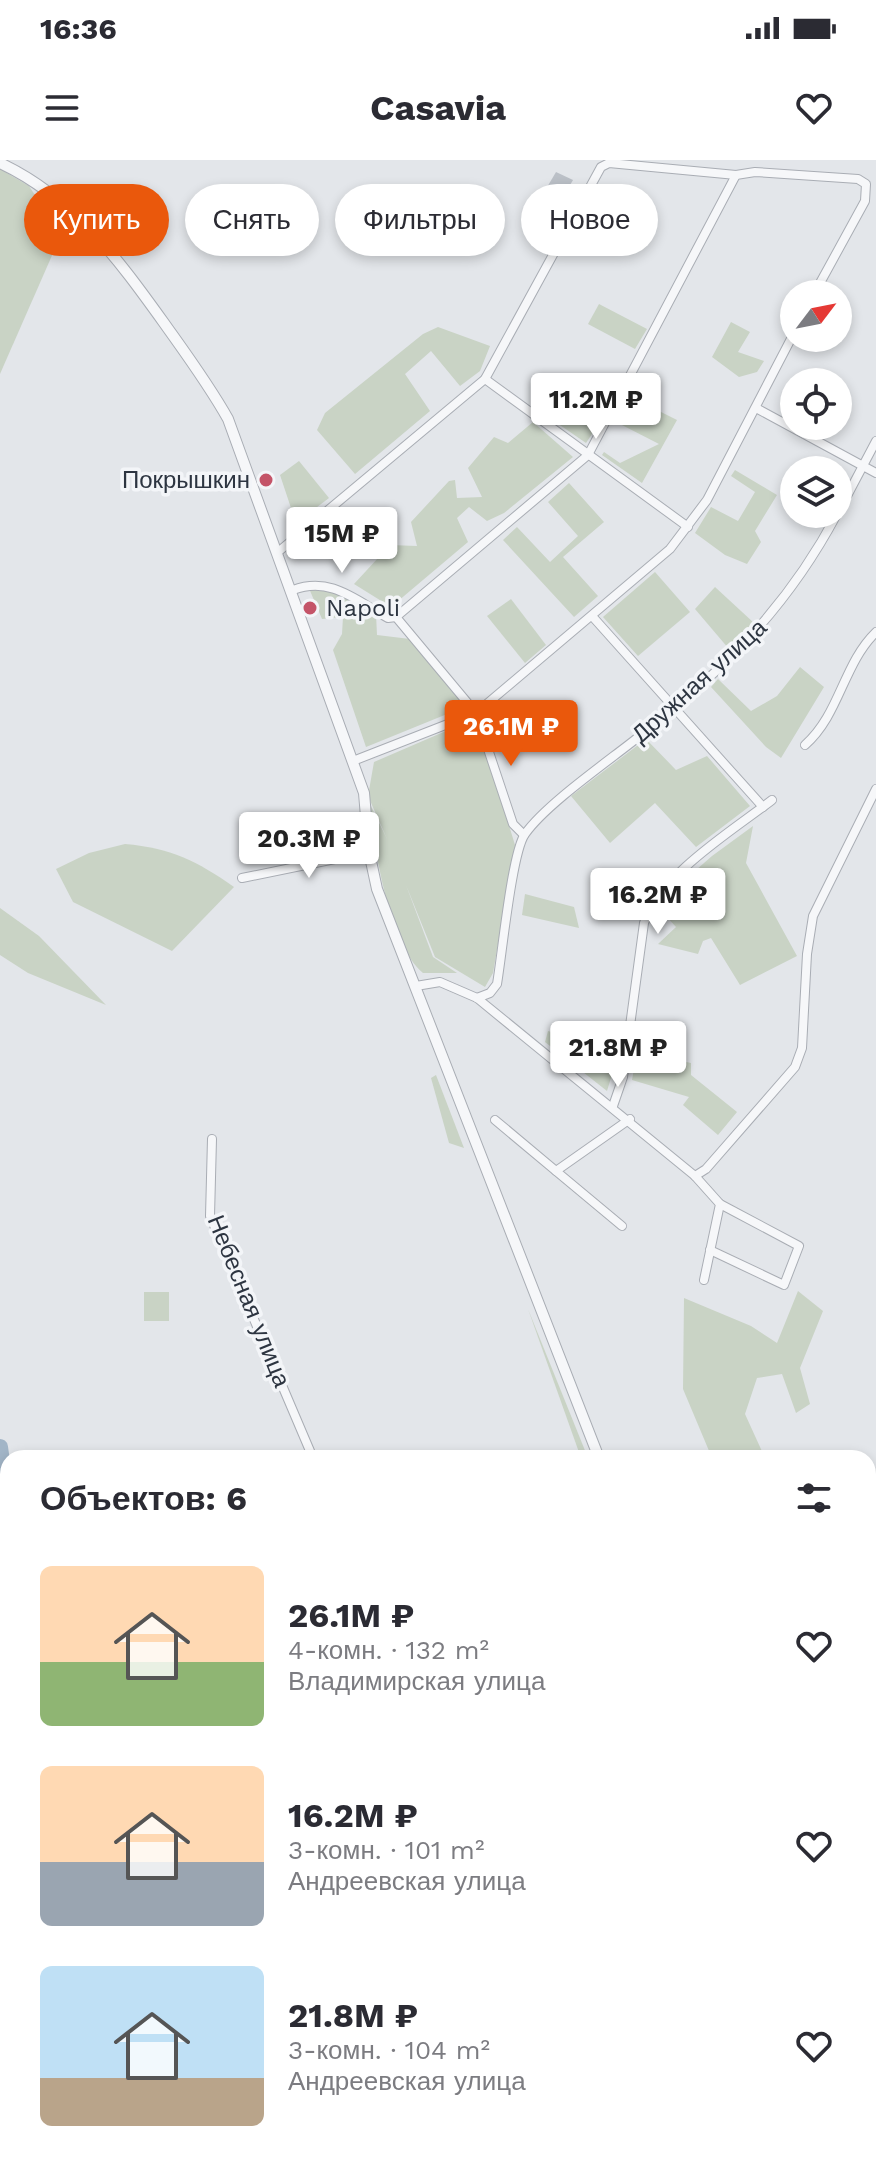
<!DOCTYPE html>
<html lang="ru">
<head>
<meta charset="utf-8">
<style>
	:root { --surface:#fff; --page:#f7f7f7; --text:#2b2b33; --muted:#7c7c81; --accent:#ea580c }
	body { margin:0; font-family:"Work Sans",sans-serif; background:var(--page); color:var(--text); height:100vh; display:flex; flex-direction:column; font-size:30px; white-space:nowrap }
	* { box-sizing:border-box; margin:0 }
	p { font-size:26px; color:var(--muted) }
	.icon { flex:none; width:44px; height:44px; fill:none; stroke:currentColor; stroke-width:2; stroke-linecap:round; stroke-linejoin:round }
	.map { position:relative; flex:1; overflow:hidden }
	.side { position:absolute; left:0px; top:1290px; width:876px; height:714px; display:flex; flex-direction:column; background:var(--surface); border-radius:24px 24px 0 0; box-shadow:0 4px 12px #0003 }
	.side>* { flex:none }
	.hud { position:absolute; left:24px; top:24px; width:828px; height:72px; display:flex; gap:16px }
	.needle { width:52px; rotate:58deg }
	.tools { position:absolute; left:780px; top:120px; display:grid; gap:16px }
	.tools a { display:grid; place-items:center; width:72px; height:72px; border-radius:50%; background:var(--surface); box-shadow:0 4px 12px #0003; font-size:40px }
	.price { position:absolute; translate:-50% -68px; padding:0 18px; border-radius:8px; background:#fff; color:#222; font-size:26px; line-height:52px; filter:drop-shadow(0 2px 4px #0008) }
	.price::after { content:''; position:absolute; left:50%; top:48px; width:24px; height:18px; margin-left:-12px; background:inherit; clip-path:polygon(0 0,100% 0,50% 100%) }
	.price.active { background:var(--accent); color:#fff }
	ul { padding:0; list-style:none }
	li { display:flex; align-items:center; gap:24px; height:200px; padding:0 40px }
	li span { display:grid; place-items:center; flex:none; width:224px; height:160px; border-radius:12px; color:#555 }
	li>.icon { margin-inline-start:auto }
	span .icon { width:96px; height:96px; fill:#fffc; stroke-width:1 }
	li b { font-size:34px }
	h2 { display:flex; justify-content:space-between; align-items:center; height:96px; padding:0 40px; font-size:34px }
	.tag { padding:0 28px; border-radius:36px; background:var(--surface); box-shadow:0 4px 12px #0003; font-size:28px; line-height:72px }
	.tag.active { background:var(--accent); color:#fff }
	.status { display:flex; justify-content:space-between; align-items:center; height:56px; padding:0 40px; background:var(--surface); direction:ltr }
	.status svg { height:22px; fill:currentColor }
	header { display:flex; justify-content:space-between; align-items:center; height:104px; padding:0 40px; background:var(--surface); font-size:36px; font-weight:700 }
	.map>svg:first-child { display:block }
</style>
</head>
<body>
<div class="status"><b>16:36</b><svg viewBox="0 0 49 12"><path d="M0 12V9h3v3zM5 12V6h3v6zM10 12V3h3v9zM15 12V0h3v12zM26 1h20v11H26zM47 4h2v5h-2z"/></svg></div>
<header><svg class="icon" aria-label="menu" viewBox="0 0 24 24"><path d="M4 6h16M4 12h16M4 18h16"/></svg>Casavia<svg class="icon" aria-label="heart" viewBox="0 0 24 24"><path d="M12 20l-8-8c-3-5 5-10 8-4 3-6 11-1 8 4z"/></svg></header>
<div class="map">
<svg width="876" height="2003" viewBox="0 0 876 2003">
	<rect width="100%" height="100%" fill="#e3e6ea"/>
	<g fill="#c9d3c5">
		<polygon points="0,9 29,26 61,75 0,214"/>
		<polygon points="599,144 647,169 635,189 588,164"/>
		<polygon points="731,162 750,172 738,192 764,201 757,212 739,217 712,197"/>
		<polygon points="438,167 490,186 480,211 460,226 431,191 405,214 430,251 355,314 317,270 325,253 423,174"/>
		<polygon points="556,227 606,253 586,283 541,252"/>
		<polygon points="633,238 677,260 642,323 602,295 604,292 620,303 659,284 618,263"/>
		<polygon points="533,262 573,297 504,353 487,361 469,347 457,358 468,382 391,447 354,424 390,385 417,386 411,362 449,321 455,320 457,338 482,337 468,308 494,277 508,283"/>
		<polygon points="299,301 329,338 296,363 280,315"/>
		<polygon points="735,310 777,335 755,371 761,382 747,404 725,395 695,373 711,347 738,361 755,332 731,316"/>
		<polygon points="569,323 604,362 563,397 598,436 574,457 503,380 517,367 550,402 578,376 548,342"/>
		<polygon points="655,412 690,452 638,496 603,457"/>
		<polygon points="326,425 376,454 377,475 410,479 461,540 457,550 366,587 333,490 342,474 343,457 322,459 308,426"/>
		<polygon points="715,427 754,463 729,489 695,449"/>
		<polygon points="511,439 546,485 525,503 487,456"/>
		<polygon points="800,507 824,527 781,598 766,587 711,527 718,519 751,551 777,536"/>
		<path d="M476 558 515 685 493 813 485 827 435 797 406 725 433 797 457 813H423C389 784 374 688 370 644L387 679 368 636 374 602Z"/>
		<polygon points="646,579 676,610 707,596 750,646 696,687 655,643 610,683 571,636"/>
		<polygon points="753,666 746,703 797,796 740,825 711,778 703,781 698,794 658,784 676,767 656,745 712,696"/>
		<path d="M125 684C171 688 197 701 234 727L172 791 73 742 56 709 89 693Z"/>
		<polygon points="525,734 574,747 579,768 522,755"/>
		<polygon points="0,748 39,776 106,845 28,813 0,795"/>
		<polygon points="548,871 619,891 607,931 545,882"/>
		<polygon points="637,892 691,903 691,915 737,952 718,975 683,945 689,937 632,920"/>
		<polygon points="436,915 464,988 449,983 431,918"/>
		<polygon points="798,1131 823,1151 800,1208 810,1244 796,1253 782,1214 757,1218 745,1254 765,1298 712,1298 683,1229 684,1138 751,1166 777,1183"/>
		<rect x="144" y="1132" width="25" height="29"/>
		<polygon points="528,1149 588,1298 581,1298"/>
	</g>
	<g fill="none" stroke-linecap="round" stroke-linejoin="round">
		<g stroke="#a2b5c7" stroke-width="16">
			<polyline points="0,1287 8,1345"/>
			<polyline points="8,1382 8,1386"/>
			<polyline points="0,1860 8,1881"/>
			<polyline points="868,1861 876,1861"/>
			<polyline points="66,1996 71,2003"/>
			<polyline points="692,1996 695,2003"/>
			<polyline points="602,2003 605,1996"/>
		</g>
	</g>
	<polygon fill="#bbc0c7" points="556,12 573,20 563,37 546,29"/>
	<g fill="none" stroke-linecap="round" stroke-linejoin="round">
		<g stroke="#a9adb4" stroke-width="10">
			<g id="minor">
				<polyline points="485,219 688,367"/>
				<polyline points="756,248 876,313"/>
				<polyline points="838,353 876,281"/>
				<polyline points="278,392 485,219 601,7 609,3 736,15"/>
				<path d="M293 430C331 416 355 440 388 458L396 457"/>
				<polyline points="592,456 763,647"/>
				<path d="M805 585C840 554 843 504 876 472"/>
				<polyline points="353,601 476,553 670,389 707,340 794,173"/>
				<polyline points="524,675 513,664 476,553 396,457 588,295 736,15 755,12 858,19 866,24 865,41 814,134"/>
				<polyline points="242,718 369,692"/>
				<polyline points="416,826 440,822 477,838 695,1016 720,1044 704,1120"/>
				<path d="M477 838 490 833 497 824C502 795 512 692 525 674 546 644 610 600 641 575 724 510 787 448 837 354"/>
				<path d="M613 946 623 917 644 763C661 714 732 671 772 640"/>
				<polyline points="495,960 556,1011 630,959"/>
				<polyline points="212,979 210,1056 313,1298"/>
				<polyline points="556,1011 622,1066"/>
				<polyline points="695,1016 706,1009 795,907 802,888 807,794 813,756 876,629"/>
				<polyline points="710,1090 784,1125 799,1086 720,1044"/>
				<polyline points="868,1459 876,1432"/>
				<polyline points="868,1818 876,1818"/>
			</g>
		</g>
		<g stroke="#a9adb4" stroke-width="12">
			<g id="tertiary">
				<path d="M0 3C73 37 118 99 164 163 186 194 209 225 228 259L364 633 369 692 377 729 599 1298"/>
				<polyline points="845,1996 845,2003"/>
			</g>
		</g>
		<use href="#minor" stroke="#f6f7f9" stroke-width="8"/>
		<use href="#tertiary" stroke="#f6f7f9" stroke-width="10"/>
	</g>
	<g fill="#c45468" stroke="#f3f5f8" stroke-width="3">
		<circle cx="266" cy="320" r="8"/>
		<circle cx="310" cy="448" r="8"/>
	</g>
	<g text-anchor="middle" stroke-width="7" stroke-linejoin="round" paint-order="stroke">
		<g font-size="24" fill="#2d3541" stroke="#f3f5f8" text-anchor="end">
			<text x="250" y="328">Покрышкин</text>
			<text x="326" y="456" text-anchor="start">Napoli</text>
		</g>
		<g font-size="24" fill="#2d3541" stroke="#f3f5f8">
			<text transform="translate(699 521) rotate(-42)" y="8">Дружная улица</text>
			<text transform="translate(249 1141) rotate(68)" y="8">Небесная улица</text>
		</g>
	</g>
</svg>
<div class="tools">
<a><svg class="needle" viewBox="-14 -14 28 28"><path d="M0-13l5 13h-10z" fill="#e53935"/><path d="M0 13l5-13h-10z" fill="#7c7c81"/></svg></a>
<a><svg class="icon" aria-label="locate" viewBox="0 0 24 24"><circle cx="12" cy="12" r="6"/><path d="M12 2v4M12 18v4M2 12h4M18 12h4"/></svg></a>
<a><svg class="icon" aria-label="layers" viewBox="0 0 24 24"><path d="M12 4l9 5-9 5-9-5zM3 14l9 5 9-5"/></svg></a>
</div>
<b class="price" style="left:596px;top:281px">11.2M ₽</b>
<b class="price" style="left:342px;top:415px">15M ₽</b>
<b class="price active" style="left:511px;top:608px">26.1M ₽</b>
<b class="price" style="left:309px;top:720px">20.3M ₽</b>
<b class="price" style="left:658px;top:776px">16.2M ₽</b>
<b class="price" style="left:618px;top:929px">21.8M ₽</b>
<div class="hud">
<a class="tag active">Купить</a>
<a class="tag">Снять</a>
<a class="tag">Фильтры</a>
<a class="tag">Новое</a>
</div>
<section class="side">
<h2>Объектов: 6<svg class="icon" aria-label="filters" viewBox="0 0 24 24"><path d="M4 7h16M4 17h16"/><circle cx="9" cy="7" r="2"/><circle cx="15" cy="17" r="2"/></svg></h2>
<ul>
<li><span style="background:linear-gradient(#ffd9b3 60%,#8fb573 0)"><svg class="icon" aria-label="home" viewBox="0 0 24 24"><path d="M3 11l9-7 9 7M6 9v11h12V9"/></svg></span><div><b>26.1M ₽</b><p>4-комн. · 132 m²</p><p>Владимирская улица</p></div><svg class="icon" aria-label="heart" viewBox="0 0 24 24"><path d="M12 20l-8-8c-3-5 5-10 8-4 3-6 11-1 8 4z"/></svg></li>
<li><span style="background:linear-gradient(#ffd9b3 60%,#9aa5b1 0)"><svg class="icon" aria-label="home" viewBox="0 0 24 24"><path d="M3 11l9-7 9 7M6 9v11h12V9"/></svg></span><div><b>16.2M ₽</b><p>3-комн. · 101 m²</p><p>Андреевская улица</p></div><svg class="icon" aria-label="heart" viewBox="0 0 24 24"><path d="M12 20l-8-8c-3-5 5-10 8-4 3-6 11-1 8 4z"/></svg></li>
<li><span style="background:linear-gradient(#bfe0f5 70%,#b9a48a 0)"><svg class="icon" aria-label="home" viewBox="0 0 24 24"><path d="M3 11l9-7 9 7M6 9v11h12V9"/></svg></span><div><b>21.8M ₽</b><p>3-комн. · 104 m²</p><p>Андреевская улица</p></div><svg class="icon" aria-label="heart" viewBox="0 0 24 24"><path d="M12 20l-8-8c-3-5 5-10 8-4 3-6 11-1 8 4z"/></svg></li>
</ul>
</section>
</div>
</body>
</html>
